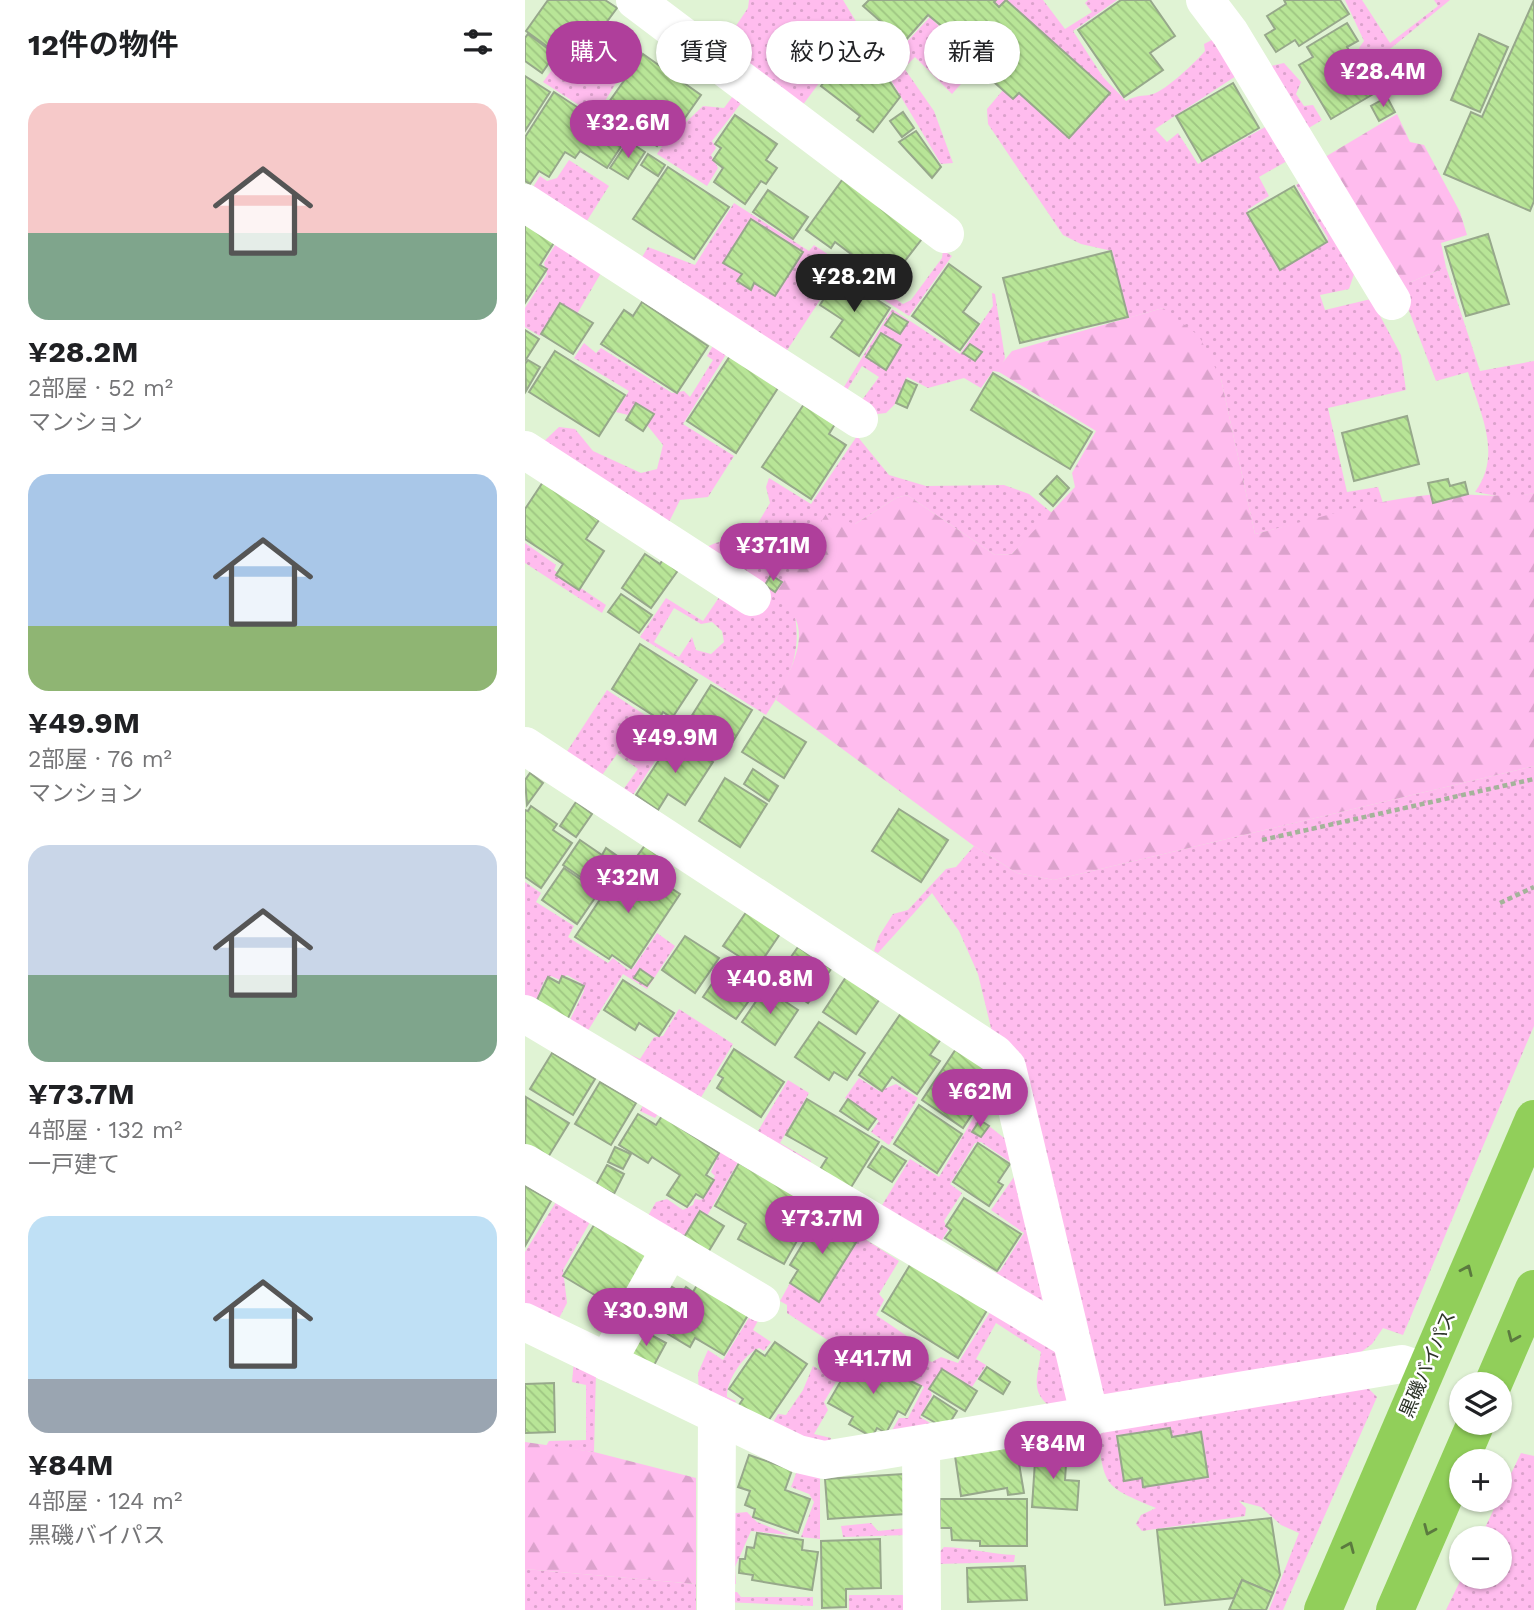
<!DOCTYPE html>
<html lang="ja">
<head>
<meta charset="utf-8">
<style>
	:root { --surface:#fff; --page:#f2f2f2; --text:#202124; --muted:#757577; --accent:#af3f9b }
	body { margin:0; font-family:"Work Sans","Noto Sans JP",sans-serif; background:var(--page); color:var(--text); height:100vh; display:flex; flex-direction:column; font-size:26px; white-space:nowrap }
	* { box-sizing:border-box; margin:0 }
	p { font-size:23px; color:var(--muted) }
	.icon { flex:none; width:38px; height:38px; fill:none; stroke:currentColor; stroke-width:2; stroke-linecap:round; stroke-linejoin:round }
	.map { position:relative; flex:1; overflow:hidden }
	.panel { display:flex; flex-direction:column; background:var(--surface); width:525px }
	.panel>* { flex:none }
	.banner { position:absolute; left:21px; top:21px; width:665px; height:63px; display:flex; gap:14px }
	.buttons { position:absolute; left:924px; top:1372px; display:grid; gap:14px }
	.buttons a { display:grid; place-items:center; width:63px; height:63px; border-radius:50%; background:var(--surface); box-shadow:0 2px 5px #0004; font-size:35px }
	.price { position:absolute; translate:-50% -60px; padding:0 16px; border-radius:24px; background:var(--accent); color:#fff; font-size:23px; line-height:46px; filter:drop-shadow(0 2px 4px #0008) }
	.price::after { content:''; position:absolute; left:50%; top:42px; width:21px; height:16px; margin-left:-10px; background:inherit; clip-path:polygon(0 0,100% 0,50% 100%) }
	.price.active { background:#222; color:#fff }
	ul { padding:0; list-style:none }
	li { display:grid; align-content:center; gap:14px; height:371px; padding:0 28px }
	li span { display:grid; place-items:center; height:217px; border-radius:21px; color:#555 }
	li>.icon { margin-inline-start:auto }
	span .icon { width:126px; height:126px; fill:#fffc; stroke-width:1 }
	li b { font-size:30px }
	h2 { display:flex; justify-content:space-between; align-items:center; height:84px; padding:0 28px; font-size:30px }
	.pill { padding:0 24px; border-radius:32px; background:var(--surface); box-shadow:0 2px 5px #0004; font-size:24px; line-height:63px }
	.pill.active { background:var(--accent); color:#fff }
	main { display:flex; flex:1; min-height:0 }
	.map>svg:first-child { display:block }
</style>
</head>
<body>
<main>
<section class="panel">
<h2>12件の物件<svg class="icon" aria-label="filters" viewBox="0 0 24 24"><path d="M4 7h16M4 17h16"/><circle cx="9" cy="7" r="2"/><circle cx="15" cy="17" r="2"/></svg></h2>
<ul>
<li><span style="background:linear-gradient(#f6c9c9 60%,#7fa58c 0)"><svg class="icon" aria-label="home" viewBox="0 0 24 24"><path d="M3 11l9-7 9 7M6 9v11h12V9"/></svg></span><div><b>¥28.2M</b><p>2部屋 · 52 m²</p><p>マンション</p></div></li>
<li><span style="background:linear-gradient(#a9c7e8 70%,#8fb573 0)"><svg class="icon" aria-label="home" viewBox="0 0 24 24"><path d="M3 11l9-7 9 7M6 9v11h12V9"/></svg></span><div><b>¥49.9M</b><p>2部屋 · 76 m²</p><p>マンション</p></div></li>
<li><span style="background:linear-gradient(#c9d6e8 60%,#7fa58c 0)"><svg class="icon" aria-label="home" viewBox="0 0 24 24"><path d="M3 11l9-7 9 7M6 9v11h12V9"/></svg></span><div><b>¥73.7M</b><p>4部屋 · 132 m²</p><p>一戸建て</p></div></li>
<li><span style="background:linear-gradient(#bfe0f5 75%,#9aa5b1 0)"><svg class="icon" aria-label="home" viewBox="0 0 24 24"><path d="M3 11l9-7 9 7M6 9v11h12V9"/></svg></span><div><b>¥84M</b><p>4部屋 · 124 m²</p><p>黒磯バイパス</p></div></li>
</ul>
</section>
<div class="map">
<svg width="1009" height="1610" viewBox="0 0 1009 1610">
	<defs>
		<pattern id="grass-dots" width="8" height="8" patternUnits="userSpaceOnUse" patternTransform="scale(1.75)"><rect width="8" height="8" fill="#ffbcee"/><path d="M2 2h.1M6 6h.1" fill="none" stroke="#dba2cc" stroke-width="1.8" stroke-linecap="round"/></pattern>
		<pattern id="forest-firs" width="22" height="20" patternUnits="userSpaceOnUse" patternTransform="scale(1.75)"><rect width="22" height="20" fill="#ffbcee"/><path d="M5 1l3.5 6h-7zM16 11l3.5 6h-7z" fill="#dba2cc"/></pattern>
		<pattern id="building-back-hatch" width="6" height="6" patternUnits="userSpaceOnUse" patternTransform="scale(1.75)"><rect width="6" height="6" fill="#b8e597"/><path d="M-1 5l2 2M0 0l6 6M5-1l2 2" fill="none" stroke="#9ec582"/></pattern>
	</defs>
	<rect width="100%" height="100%" fill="#e0f3d4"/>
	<g fill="url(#grass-dots)" fill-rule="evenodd">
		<polygon points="224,0 318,0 335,28 274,110 194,51 223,8"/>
		<path d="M471 0H518L540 29 567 12 560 3 563 0H592L548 31 578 77 601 101C614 94 617 97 628 94 641 90 671 62 680 51L679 44 687 40 711 76 630 129 642 142 653 133 673 164 742 126 762 161 734 177 744 196 722 210 755 270 802 242 803 238 771 185 778 181 831 268 824 289 795 295 800 310 846 299 876 355 881 390 803 408 822 492 853 487 858 503 730 534 696 379 638 308 603 318 587 251 556 244 538 235 463 124 462 109 478 90 488 99 494 93 544 138 584 93 474 7 469 2Z"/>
		<polygon points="820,0 837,0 865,43 913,6 909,0 925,0 849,62 864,95 857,98 834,48 839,41"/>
		<polygon points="405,17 453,65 427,94 390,57 379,68 409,111 428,163 416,164 348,50 367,39 377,47"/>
		<polygon points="63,56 91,83 71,116 18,82 32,63 50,75"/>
		<polygon points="759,63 776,82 771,94 779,106 788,105 797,120 782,129 746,66"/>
		<polygon points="211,92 220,98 187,141 191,148 186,155 193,168 182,186 132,154 152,123 159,124 178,106 199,108"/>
		<polygon points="44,160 84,186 58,227 5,192 15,176 22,181 32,178"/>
		<path d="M209 203 284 251 289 245 378 304 386 300 417 258 418 250 427 256 384 316 314 271 257 358 113 264 123 247 170 265ZM226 220 277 252 250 296 229 283 225 289 213 281 217 274 198 263Z"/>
		<polygon points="32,242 76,273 52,314 35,303 15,336 0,327 0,308 22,274 19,263"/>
		<path d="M921 267 955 371 1009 361V493L984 498 950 492C978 454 955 414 943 372L911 381 873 282H886Z"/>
		<path d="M467 293 470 294 480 358 474 372 468 371 456 388 439 378 403 388 382 377 371 403 361 413 352 414 314 395 367 309 435 354 468 306ZM356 333 376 346 361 370 341 356ZM337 366 354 377 337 400 322 390Z"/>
		<path d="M192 339 205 348 158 424 209 456 183 497 155 500 143 524 180 548C196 539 205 542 219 529L227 533 245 503 241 487 244 478 286 504 332 436 364 475 401 486 479 485 504 494 527 513 487 554 470 555 382 495 371 498 330 524 270 617C277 655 262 683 241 715L115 637 141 598 178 621 197 593 14 446 34 427 50 429 68 451 116 473 132 469 138 445 122 425 112 403 103 415 91 412 104 391 49 358 59 343 71 353 76 348 147 393 159 391 165 397 188 360 182 356ZM149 608 176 624 187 622 197 631 199 642 186 654 171 650 167 637 154 657 129 642Z"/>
		<polygon points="0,543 31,565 29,570 81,605 77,613 0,563"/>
		<polygon points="82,690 129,721 140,721 151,729 104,801 95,794 113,769 92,754 75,778 37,759"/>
		<polygon points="1009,766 1009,1026 878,1335 858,1328 847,1344 832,1355 584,1399 576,1391 468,1036 453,974 434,931 407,893 353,953 349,951 354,936 368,914 383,910 421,869 431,867 449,846 492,873 529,880"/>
		<polygon points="0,882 16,893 11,902 49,926 43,937 83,963 88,958 103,970 108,968 132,933 150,946 122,989 98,974 59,1037 42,1026 59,991 56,983 42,975 35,980 26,976 19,981 9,1006 0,1001"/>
		<polygon points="154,1009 208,1044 172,1104 93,1049 115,1059 129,1037 138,1036"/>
		<polygon points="334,1078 354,1091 371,1084 393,1098 364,1145 346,1132 354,1121 320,1098"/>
		<polygon points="263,1080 284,1093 255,1143 286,1161 282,1169 229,1138"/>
		<polygon points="122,1098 216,1157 182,1216 175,1211 155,1243 120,1221 131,1202 142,1199 158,1210 168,1205 170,1199 176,1200 190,1176 186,1172 195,1151 134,1113 130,1118 115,1111"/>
		<polygon points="450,1115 455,1120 448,1132 456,1137 464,1126 488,1145 531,1312 441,1265 447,1258 470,1273 475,1271 499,1233 466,1210 491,1174 488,1164 456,1142 450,1143 425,1184 437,1193 419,1221 423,1230 412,1248 353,1212 385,1159 414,1177"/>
		<polygon points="31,1202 65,1222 38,1270 42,1303 31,1324 0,1308 0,1252"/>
		<path d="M335 1236 374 1261 354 1294 359 1300 351 1315 398 1347 400 1359 407 1362 416 1357 433 1363 469 1306 530 1344 547 1393 542 1405 531 1411C504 1393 512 1381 516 1352L471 1323 451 1359 461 1365 447 1387 417 1369 405 1389 407 1395 395 1417 415 1429 365 1434 374 1418H383L399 1387 331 1348 299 1402 303 1410 289 1434 306 1438 305 1443 244 1429 253 1414 261 1415 278 1390 288 1366 304 1375 319 1351 262 1313V1305L255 1301 265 1283 295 1302Z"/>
		<path d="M225 1316 235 1317 228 1330 246 1342 239 1351 234 1348C219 1354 201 1381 202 1397L211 1401 204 1413 174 1396 173 1373 183 1350 198 1360Z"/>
		<polygon points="49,1360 71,1371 69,1452 21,1446 24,1441 61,1440 61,1385 47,1382"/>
		<path d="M841 1386 852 1397 758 1610H744L774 1533 756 1525 736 1507 714 1501 721 1508 720 1516 617 1531 611 1524 616 1515 631 1508C579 1486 580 1488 572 1432ZM645 1428 647 1437 676 1432 618 1487 617 1478 599 1481 592 1436Z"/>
		<polygon points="996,1453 1009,1456 1009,1610 921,1610 937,1577 975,1577 975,1538 955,1538"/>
		<polygon points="272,1471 295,1478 295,1539 276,1537 289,1502 284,1494 266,1487"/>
		<polygon points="222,1512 232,1522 264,1535 226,1531 210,1567 211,1584 198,1584 201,1514"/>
		<polygon points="346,1523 353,1531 382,1528 382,1535 318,1537 316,1526"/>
		<path d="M419 1547C445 1548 465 1554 490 1555L489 1562 412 1564V1555Z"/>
		<polygon points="0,1569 171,1584 171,1610 0,1610"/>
		<polygon points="199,1592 212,1592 216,1597 288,1597 288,1606 200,1602"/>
		<polygon points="324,1595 384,1595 385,1610 324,1610"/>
	</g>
	<g fill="url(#forest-firs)">
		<polygon points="872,114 885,142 899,145 935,212 942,235 916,243 921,267 886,282 873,282 800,157"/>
		<path d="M638 308 674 336 696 379 730 534C787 520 845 501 903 495 939 491 974 500 1009 493V766L529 880 492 873 449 846 251 700C261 678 284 641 269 616 265 609 255 603 249 597L301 514 330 524 371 498 382 495 470 555 487 554 550 487 547 473 571 431 474 372V367L487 351Z"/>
		<polygon points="0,1442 69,1452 171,1478 171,1584 0,1569"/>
	</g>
	<g fill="url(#building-back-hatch)" stroke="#97a88b" stroke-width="2">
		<polygon points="23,0 80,0 92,8 78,27 82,30 70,46 65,42 48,65 1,31"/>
		<polygon points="344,0 471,0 469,2 474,7 481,0 585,93 544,138 494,93 488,99 455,70 462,63 403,15 379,42 338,6"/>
		<polygon points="596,0 625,0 650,36 625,53 638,70 599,97 553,30"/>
		<polygon points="759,0 815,0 824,14 774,46 770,40 751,52 740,35 750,29 742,16 761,4"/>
		<polygon points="1009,0 1009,201 1005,211 919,174 946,112 957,117"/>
		<polygon points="822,23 833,41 822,47 850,93 806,119 774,65 788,57 782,47"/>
		<polygon points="3,34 30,54 17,73 0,61 0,38"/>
		<polygon points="954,34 983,47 955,112 926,100"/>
		<polygon points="335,35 348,54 342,61 363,79 375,97 348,132 332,120 335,116 296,86"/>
		<polygon points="118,54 176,95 157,122 152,118 132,146 79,109"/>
		<polygon points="0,76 25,92 0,131"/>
		<polygon points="708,83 734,128 677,161 651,116"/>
		<polygon points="29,92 101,139 82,168 55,151 50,158 40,152 24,177 14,171 5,184 0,181 0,137"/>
		<polygon points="862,97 870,112 854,121 846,106"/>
		<polygon points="378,112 389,128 377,137 365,121"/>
		<polygon points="210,115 252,144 241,160 252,168 241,184 236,181 220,204 189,182 198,168 188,160 196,148 190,144"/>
		<polygon points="391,131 416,167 407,178 374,142"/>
		<polygon points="103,141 120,152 103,179 85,168"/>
		<polygon points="123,154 140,165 133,176 116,165"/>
		<polygon points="143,167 204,207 169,259 108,219"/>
		<polygon points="320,176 400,235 376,266 366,259 354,275 310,242 306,248 281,230"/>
		<polygon points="769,186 802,242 755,270 722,213"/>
		<polygon points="243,190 283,217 268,239 228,212"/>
		<polygon points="226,219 278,252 250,296 229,283 226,290 212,281 217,274 198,263"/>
		<polygon points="0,223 30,241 15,265 22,269 0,303"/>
		<polygon points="963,234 984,304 941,316 920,247"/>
		<polygon points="586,251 603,317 495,343 478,278"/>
		<polygon points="289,259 309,273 295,293 275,279"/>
		<polygon points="424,264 456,287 438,312 454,324 435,350 387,316"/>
		<polygon points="314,275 365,308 334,356 306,337 318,320 295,305"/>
		<polygon points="117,302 183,346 152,393 76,344 99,310 108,316"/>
		<polygon points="35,303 68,323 48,354 16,334"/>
		<polygon points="368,313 383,322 375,334 360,325"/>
		<polygon points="0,330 14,339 0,361"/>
		<polygon points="356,333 376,345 361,370 341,357"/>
		<polygon points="445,344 457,352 450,361 438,353"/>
		<polygon points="30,351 100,395 74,436 4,392"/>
		<polygon points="205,356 253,388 211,453 162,421"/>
		<polygon points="3,360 15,367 1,391 0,364"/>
		<polygon points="468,373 567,432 545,469 446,410"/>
		<polygon points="381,380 392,385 382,408 371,403"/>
		<polygon points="111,403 129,414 118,431 101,420"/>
		<polygon points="279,404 310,424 304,434 321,445 286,499 237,467"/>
		<polygon points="882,416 894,464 829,481 817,433"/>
		<polygon points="532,476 544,488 528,506 515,494"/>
		<polygon points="923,479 925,486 940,482 943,494 908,503 903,483"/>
		<polygon points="18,482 74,520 61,539 79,551 54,590 31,575 38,564 0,539 0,509"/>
		<polygon points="120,554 135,564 139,558 154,569 126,608 97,588"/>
		<polygon points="246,575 257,582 250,592 240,585"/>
		<polygon points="96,594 127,615 114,633 83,612"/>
		<polygon points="115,644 172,680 147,718 138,712 134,719 87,689"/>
		<polygon points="186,685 227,710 207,743 166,717"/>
		<polygon points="239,717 281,742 259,778 217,752"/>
		<polygon points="149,737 188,762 160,805 143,794 133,810 111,795"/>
		<polygon points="228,769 253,786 244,801 219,784"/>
		<polygon points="5,773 18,783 2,805 0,780"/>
		<polygon points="200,778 242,804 215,847 174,821"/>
		<polygon points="51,802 67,814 51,837 35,826"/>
		<polygon points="6,806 32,824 28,830 47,843 16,888 0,877 0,810 3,811"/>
		<polygon points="374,809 423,840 396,882 347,851"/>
		<polygon points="55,840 77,855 81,848 98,860 76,891 38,865"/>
		<polygon points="121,844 134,853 123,868 110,859"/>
		<polygon points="102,859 155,894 106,968 87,955 84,959 50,937"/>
		<polygon points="39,868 74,892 52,924 17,900"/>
		<polygon points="222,911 255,934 232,968 198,946"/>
		<polygon points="160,936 194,958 170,993 137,970"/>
		<polygon points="273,947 306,969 283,1003 250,980"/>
		<polygon points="201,963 235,985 211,1019 178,997"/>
		<polygon points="115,969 128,978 122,986 109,978"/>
		<polygon points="37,976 59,986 42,1020 10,1004 23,977 34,983"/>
		<polygon points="321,977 354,1000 331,1034 298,1012"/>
		<polygon points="98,980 149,1013 134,1036 114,1023 110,1030 79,1010"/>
		<polygon points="240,988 273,1010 250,1045 217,1022"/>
		<polygon points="376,1013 416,1039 405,1055 415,1061 392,1094 367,1077 357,1091 334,1075"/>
		<polygon points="294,1022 340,1053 322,1080 309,1072 304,1080 270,1057"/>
		<polygon points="209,1049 259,1082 236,1117 192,1088 198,1078 193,1075"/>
		<polygon points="431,1049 472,1076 438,1128 397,1100"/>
		<polygon points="27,1053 70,1079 48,1115 5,1089"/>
		<polygon points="75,1082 111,1103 86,1145 50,1124"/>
		<polygon points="1,1097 44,1123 22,1159 0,1146"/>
		<polygon points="282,1099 354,1142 325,1189 294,1171 302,1158 261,1135"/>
		<polygon points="323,1099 351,1119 343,1130 315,1111"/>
		<polygon points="394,1105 437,1134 412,1173 369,1144"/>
		<polygon points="113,1114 131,1125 137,1116 194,1153 181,1175 189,1180 178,1198 171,1194 162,1207 142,1195 155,1175 127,1157 123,1163 94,1145"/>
		<polygon points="455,1120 464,1126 456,1137 447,1132"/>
		<polygon points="453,1143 485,1164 473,1182 478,1185 464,1206 428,1182"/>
		<polygon points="357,1146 381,1161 367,1182 343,1167"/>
		<polygon points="90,1147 106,1154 98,1169 83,1162"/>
		<polygon points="214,1163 291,1207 259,1264 213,1239 221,1224 190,1206"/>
		<polygon points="82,1165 99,1174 89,1194 71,1185"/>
		<polygon points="0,1186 26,1201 0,1246"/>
		<polygon points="439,1198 496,1234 472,1271 420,1238 426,1230 421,1226"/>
		<polygon points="175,1211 199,1226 182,1254 158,1239"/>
		<polygon points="297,1212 335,1236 294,1302 265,1283 273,1270 265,1265"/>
		<polygon points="69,1225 124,1257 93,1309 38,1276"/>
		<polygon points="388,1260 464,1307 433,1358 357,1311"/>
		<polygon points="172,1285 223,1315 199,1355 170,1338 165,1347 121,1321 132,1302 137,1305 147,1287 157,1293 161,1287 168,1292"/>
		<polygon points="115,1329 141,1343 128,1367 101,1353"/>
		<polygon points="250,1342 282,1364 239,1427 212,1408 218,1399 204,1389 231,1350 240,1356"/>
		<polygon points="331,1355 396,1386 380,1415 373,1411 361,1433 352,1428 347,1437 324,1424 328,1417 303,1403"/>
		<polygon points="462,1367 485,1382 478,1394 454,1379"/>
		<polygon points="417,1369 452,1391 440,1411 404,1389"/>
		<polygon points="29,1383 30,1432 0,1433 0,1384"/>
		<polygon points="409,1396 432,1411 421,1429 397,1415"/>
		<polygon points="645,1428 647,1437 676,1432 683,1477 618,1487 617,1478 599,1481 592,1436"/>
		<polygon points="491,1446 499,1493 483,1495 482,1488 436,1496 430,1456"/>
		<polygon points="511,1446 542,1448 540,1480 554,1481 552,1510 507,1507"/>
		<polygon points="224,1455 267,1470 260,1490 285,1499 273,1533 228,1517 230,1509 220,1505 225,1491 213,1487"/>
		<polygon points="378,1474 381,1514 303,1519 300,1479"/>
		<polygon points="415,1499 502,1499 502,1546 455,1546 455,1541 427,1540 426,1528 415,1528"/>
		<polygon points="746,1518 755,1575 748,1593 717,1580 709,1598 640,1605 632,1530"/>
		<polygon points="232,1533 278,1540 277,1550 293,1552 287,1590 227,1580 228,1575 214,1573 215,1559 220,1559 222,1547 229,1548"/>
		<polygon points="355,1539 356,1588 321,1589 321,1607 297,1608 296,1541"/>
		<polygon points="500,1566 502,1600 443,1602 442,1568"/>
		<polygon points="717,1580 748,1593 741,1610 704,1610"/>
	</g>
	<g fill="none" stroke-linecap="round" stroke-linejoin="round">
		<g stroke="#a4b39a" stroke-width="4.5" stroke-dasharray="5 3.5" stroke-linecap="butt">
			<polyline points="737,840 1009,779"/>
			<polyline points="975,903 1009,887"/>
		</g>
		<g stroke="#fff" stroke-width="38">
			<polyline points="110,0 420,234"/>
			<polyline points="680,0 705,33 867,301"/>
			<polyline points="0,203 334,419"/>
			<polyline points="0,450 227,597"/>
			<polyline points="0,746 470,1054 482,1067 565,1418"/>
			<polyline points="0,1014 545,1339"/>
			<polyline points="0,1163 236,1303"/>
			<polyline points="0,1322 273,1454 299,1460 877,1364 898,1371"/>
			<polyline points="82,1362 145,1249"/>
			<polyline points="396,1445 397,1610"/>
			<polyline points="191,1610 192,1415"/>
		</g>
		<g stroke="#91cf5a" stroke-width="38">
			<polyline points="968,1384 1009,1289"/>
			<polyline points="798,1610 1009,1119"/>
			<polyline points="870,1610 951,1423"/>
		</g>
	</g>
	<defs><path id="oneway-chevron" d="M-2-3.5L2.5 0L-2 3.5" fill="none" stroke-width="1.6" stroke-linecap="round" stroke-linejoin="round" transform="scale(1.75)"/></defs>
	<g stroke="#5b7a3f">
		<use href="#oneway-chevron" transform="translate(942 1270) rotate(-66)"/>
		<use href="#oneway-chevron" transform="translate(988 1337) rotate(113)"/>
		<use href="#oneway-chevron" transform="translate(904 1530) rotate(113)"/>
		<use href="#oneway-chevron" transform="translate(824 1547) rotate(-67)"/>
	</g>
	<g text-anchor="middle" stroke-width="5" stroke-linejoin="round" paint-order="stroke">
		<g font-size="19" fill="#2e3529" stroke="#fff">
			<text transform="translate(902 1364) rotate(-67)" y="7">黒磯バイパス</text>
		</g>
	</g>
</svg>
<div class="buttons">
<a><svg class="icon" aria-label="layers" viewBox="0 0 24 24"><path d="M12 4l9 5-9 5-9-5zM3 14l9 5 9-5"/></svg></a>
<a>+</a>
<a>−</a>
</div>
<b class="price" style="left:858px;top:109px">¥28.4M</b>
<b class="price" style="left:103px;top:160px">¥32.6M</b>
<b class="price active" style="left:329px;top:314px">¥28.2M</b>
<b class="price" style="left:248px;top:583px">¥37.1M</b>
<b class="price" style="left:150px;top:775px">¥49.9M</b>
<b class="price" style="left:103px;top:915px">¥32M</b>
<b class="price" style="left:245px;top:1016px">¥40.8M</b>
<b class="price" style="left:455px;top:1129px">¥62M</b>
<b class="price" style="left:297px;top:1256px">¥73.7M</b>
<b class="price" style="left:121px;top:1348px">¥30.9M</b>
<b class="price" style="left:348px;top:1396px">¥41.7M</b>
<b class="price" style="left:528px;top:1481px">¥84M</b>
<div class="banner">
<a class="pill active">購入</a>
<a class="pill">賃貸</a>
<a class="pill">絞り込み</a>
<a class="pill">新着</a>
</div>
</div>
</main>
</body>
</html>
